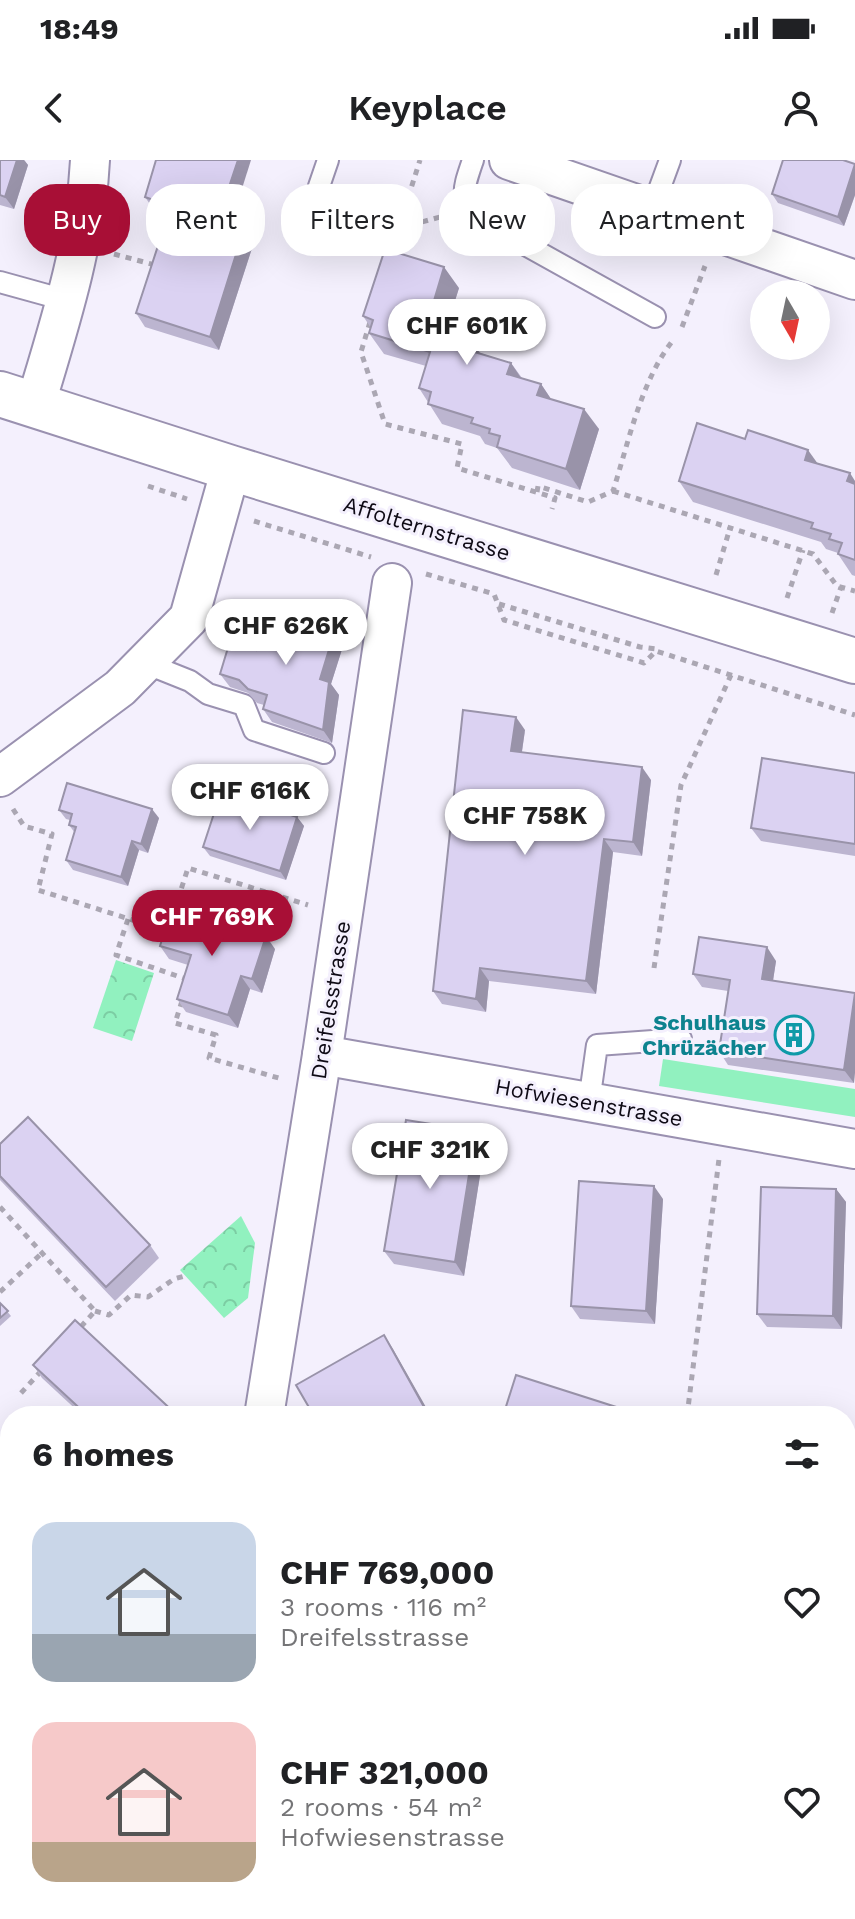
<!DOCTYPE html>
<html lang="en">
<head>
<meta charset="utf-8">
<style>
	:root { --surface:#fff; --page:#f2f2f2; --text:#202124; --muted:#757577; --accent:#a80f36 }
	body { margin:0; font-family:"Work Sans",sans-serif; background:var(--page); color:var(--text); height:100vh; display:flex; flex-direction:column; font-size:30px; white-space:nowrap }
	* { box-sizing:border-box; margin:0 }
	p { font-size:26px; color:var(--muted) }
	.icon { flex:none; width:44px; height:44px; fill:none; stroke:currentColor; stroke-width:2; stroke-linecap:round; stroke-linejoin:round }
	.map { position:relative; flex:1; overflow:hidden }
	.details { position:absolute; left:0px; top:1246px; width:856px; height:514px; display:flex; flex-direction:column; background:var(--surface); border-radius:32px 32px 0 0; box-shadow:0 8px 32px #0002 }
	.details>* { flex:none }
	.hud { position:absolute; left:24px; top:24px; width:808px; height:72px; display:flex; gap:16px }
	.needle { width:52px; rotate:171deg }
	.tools { position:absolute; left:750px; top:120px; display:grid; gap:16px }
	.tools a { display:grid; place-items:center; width:80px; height:80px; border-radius:50%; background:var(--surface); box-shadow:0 8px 32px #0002; font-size:40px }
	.price { position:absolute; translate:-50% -68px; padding:0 18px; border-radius:28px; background:#fff; color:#222; font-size:26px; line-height:52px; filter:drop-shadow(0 2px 4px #0008) }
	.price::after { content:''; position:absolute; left:50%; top:48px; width:24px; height:18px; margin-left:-12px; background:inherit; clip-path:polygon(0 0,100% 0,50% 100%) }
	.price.current { background:var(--accent); color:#fff }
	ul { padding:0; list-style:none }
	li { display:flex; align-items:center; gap:24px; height:200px; padding:0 32px }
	li span { display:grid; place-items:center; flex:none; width:224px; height:160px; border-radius:24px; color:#555 }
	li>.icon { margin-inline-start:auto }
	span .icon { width:96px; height:96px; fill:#fffc; stroke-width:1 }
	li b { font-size:34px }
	h2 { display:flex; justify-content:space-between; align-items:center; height:96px; padding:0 32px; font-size:34px }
	.tag { padding:0 28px; border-radius:32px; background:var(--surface); box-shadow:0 8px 32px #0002; font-size:28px; line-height:72px }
	.tag.current { background:var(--accent); color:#fff }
	.status { display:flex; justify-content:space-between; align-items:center; height:56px; padding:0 40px; background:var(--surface); direction:ltr }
	.status svg { height:22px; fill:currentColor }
	header { display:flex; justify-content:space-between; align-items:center; height:104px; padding:0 32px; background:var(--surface); font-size:36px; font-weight:600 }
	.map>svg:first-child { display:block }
</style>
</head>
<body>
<div class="status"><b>18:49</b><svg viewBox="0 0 49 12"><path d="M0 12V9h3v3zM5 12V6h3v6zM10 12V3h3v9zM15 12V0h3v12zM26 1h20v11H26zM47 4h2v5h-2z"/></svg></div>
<header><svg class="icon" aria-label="back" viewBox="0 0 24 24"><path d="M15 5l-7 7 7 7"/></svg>Keyplace<svg class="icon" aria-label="person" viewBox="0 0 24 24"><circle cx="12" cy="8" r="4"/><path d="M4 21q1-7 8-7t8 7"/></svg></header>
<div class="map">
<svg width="855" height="1759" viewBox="0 0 855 1759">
	<defs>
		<pattern id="forest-crowns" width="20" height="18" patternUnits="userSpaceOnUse" patternTransform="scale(2)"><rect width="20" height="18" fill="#91f1bf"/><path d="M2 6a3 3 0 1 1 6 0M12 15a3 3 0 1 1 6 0" fill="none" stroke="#7ccda3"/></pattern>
	</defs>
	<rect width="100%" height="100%" fill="#f4f0fd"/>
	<polygon fill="#91f1bf" points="663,899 855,929 855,957 659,926"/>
	<g fill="url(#forest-crowns)">
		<polygon points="116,800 154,813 132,881 93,868"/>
		<polygon points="241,1056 255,1083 248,1138 224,1158 180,1110"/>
		<polygon points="10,1495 10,1750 187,1750 195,1759 0,1759 0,1497"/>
	</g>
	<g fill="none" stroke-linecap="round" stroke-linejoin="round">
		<g stroke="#9a91b0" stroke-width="24">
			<g id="service">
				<path d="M473 0C462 32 458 41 486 63L655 157"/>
				<polyline points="315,38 328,0"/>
				<polyline points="652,49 670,0"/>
				<polyline points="0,122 65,140"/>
				<polyline points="145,503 190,521 208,534 244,545 254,570 324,593"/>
				<polyline points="589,942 597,885 681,879"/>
				<polyline points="0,1396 10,1397"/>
			</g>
		</g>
		<g stroke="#9a91b0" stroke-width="42">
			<g id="minor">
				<polyline points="509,0 855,120"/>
				<path d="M35 246C59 166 86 83 90 0"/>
				<polyline points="0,617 120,528 189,458 231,308"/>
				<polyline points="322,895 855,989"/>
				<polyline points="264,1256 322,895 392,423"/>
			</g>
		</g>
		<g stroke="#9a91b0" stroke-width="48">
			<polyline id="tertiary" points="0,234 231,308 855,501"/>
		</g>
		<g stroke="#aba7b3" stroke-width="5" stroke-dasharray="6 6" stroke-linecap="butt">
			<polyline points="399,68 444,56"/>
			<polyline points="114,94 155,105"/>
			<polyline points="390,95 420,0"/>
			<polyline points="370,162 361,192 385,264 462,284 457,308 555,338 552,349"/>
			<polyline points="682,167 705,106"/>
			<polyline points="148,326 187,339"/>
			<polyline points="613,331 813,394 837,426 855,431"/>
			<path d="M537 332 538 326 588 342 613 331C629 281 641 220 674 179"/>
			<polyline points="254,361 371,397"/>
			<polyline points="426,414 494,434 504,460 644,503 656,491 855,555"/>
			<polyline points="716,415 730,368"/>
			<polyline points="787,438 803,390"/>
			<polyline points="499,444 640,487 656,489"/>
			<polyline points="832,453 841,427"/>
			<polyline points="13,649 24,666 52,674 38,730 167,771 168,768"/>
			<polyline points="174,751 188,708 308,745"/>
			<polyline points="128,759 116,795 189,820"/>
			<polyline points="654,808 681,625 731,515"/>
			<polyline points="182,841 175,863 216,875 209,898 282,919"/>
			<polyline points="0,1047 95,1151 78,1170"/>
			<polyline points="0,1132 42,1093"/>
			<polyline points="95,1151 109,1155 131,1135 148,1137 174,1119 188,1115"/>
			<polyline points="21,1233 42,1210"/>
			<polyline points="687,1256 719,999"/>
			<polyline points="0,1569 10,1574"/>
			<polyline points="0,1716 10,1714"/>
			<polyline points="113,1750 125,1759"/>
			<polyline points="383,1750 399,1759"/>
			<polyline points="144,1759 146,1750"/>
			<polyline points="557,1759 559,1752 580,1759"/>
			<polyline points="613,1759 616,1750"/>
		</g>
		<use href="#service" stroke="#fff" stroke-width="20"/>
		<use href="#minor" stroke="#fff" stroke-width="38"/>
		<use href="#tertiary" stroke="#fff" stroke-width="44"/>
	</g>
	<g fill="#bcb5d0">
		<polygon points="0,0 24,0 28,5 14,49 0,45"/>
		<polygon points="855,4 855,35 844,66 778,43 772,34"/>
		<polygon points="145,37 244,69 254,82 219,190 145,167 136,153 168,55 154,50"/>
		<polygon points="459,128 447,166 453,175 471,180 480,193 511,203 522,218 541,224 551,239 599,269 580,330 512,308 497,288 485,284 480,276 442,264 419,228 426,206 384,194 369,173 371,168 363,156"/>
		<polygon points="818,304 855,321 855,416 852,415 838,394 838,393 826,389 821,382 693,342 679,321"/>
		<polygon points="344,483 331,524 339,535 332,583 272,562 263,549 264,545 257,543 248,533 230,527 220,514 256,490"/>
		<polygon points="525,570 522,592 651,620 642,696 613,692 596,834 489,821 486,852 442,844 433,831"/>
		<polygon points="855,613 855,696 761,681 751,668"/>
		<polygon points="59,650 159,658 148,693 139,690 128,726 73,710 66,700 75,673 69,665 70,660 66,659"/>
		<polygon points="297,657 304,666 286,720 210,696 203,687"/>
		<polygon points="160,786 275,789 262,833 250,829 238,868 186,852 177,839 188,805 169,799"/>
		<polygon points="776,801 773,821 855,833 854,923 728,905 719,891 728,831 702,827 693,814"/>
		<polygon points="476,971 485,984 464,1116 394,1104 384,1091"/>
		<polygon points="0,984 150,1085 159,1098 115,1141 0,1020"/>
		<polygon points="836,1029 846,1042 842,1169 767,1167 757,1154"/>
		<polygon points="663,1039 655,1164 580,1159 571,1146"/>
		<polygon points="0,1143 11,1156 0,1166"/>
		<polygon points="33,1205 178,1256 83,1256 42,1218"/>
		<polygon points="646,1750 767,1750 764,1759 674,1759"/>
	</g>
	<g fill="#9993a9">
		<polygon points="17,0 24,0 28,5 14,49 5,37"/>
		<polygon points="238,0 251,0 228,73 218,60"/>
		<polygon points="855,6 855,35 844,66 838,57"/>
		<polygon points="244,69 254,82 219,190 210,177"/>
		<polygon points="444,107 459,128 447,166 455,178 437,170 430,154"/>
		<polygon points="471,180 485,201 468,190"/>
		<polygon points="511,203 525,224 507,214"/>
		<polygon points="541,224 555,245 537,235"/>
		<polygon points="584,249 599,269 580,330 566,309"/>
		<polygon points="808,290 823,311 805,300"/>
		<polygon points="850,313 855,321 855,333 847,321"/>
		<polygon points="335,470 344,483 331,524 339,535 332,583 323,570 320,519"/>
		<polygon points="516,557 525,570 520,604 511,591"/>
		<polygon points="642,607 651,620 642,696 633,682"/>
		<polygon points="152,649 159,658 148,693 141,684"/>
		<polygon points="297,657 304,666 286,720 280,711"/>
		<polygon points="604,679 613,692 596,834 586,821"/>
		<polygon points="132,681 139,690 128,726 121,717"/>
		<polygon points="266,776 275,789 262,833 252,819"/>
		<polygon points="767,787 776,801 771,833 762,819"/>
		<polygon points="480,808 489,821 486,852 476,839"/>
		<polygon points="241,816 250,829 238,868 228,855"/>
		<polygon points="855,836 855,913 854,923 844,910"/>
		<polygon points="476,971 485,984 464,1116 455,1102"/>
		<polygon points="654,1026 663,1039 655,1164 646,1151"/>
		<polygon points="836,1029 846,1042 842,1169 833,1156"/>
		<polygon points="384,1175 393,1189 431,1256 429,1256"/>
		<polygon points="750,1750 767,1750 764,1759 747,1759"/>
	</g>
	<g fill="#dbd2f2" stroke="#9993a9" stroke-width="2">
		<polygon points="0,0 17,0 5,37 0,35"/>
		<polygon points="156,0 238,0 218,60 244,69 210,177 136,153 171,46 145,37"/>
		<polygon points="783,0 843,0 855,4 838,57 772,34"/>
		<polygon points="385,89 444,107 430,154 441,157 437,170 471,180 468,190 511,203 507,214 541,224 537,235 584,249 566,309 497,287 500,276 489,273 490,269 471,263 473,258 428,244 431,232 419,228 430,192 369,173 373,160 363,156"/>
		<polygon points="697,263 745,279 748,270 808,290 805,300 850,313 847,321 855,324 855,400 838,394 842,383 829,379 831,374 811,368 813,363 679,321"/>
		<polygon points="269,449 335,470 320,519 329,522 323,570 263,549 267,535 248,529 239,520 220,514 230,481 256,490"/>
		<polygon points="463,550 516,557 511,591 642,607 633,682 604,679 586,821 480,808 476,839 433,831"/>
		<polygon points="762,598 855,613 855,684 751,668"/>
		<polygon points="67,623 152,649 141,684 132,681 121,717 66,700 76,667 69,665 72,654 59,650"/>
		<polygon points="221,632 297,657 280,711 203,687"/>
		<polygon points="172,747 266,776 252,819 241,816 228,855 177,839 191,795 160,786"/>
		<polygon points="699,777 767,787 762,819 855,833 844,910 719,891 730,820 693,814"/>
		<polygon points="28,957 150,1085 106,1127 0,1016 0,984"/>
		<polygon points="406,960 476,971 455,1102 384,1091"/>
		<polygon points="579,1021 654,1026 646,1151 571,1146"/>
		<polygon points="761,1027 836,1029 833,1156 757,1154"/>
		<polygon points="0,1143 8,1151 0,1158"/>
		<polygon points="75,1160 178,1256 88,1256 33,1205"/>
		<polygon points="384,1175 429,1256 314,1256 296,1225"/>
		<polygon points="516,1215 635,1253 634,1256 503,1256"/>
		<polygon points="855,1698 855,1759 835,1759 838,1750 846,1750 846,1726"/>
		<polygon points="687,1750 750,1750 747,1759 715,1759"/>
	</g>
	<defs>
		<g id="building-ring" transform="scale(2)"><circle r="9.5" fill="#f4f0fd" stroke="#0f9aa8" stroke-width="1.5"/><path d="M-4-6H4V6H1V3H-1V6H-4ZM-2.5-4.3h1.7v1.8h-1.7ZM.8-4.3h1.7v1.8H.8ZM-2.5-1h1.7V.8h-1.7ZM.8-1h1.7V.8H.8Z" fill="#0f9aa8"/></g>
	</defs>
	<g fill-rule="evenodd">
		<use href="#building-ring" x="794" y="875"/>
	</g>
	<g text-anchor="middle" stroke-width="6" stroke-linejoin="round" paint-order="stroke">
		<g font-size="22" fill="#0f0b16" stroke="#f4f0fd">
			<text transform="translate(427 368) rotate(17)" y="8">Affolternstrasse</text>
			<text transform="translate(330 840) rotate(-81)" y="8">Dreifelsstrasse</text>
			<text transform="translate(589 942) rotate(10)" y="8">Hofwiesenstrasse</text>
		</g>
		<g font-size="22" font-weight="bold" fill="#0d838f" stroke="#f4f0fd" text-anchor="end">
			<text x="766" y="870">Schulhaus<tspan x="766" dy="25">Chrüzächer</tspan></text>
		</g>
	</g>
</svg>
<div class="tools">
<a><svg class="needle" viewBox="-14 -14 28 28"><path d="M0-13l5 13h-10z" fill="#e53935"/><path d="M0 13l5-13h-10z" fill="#757577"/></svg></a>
</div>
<b class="price" style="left:467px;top:207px">CHF 601K</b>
<b class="price" style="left:286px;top:507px">CHF 626K</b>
<b class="price" style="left:250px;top:672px">CHF 616K</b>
<b class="price" style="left:525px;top:697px">CHF 758K</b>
<b class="price current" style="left:212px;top:798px">CHF 769K</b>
<b class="price" style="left:430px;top:1031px">CHF 321K</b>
<div class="hud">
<a class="tag current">Buy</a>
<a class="tag">Rent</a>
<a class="tag">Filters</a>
<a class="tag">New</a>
<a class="tag">Apartment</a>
</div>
<section class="details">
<h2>6 homes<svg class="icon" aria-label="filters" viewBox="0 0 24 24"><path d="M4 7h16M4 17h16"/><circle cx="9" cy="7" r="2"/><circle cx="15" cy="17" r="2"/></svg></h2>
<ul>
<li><span style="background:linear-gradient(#c9d6e8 70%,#9aa5b1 0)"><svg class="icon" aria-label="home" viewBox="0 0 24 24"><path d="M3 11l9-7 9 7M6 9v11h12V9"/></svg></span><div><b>CHF 769,000</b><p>3 rooms · 116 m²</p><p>Dreifelsstrasse</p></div><svg class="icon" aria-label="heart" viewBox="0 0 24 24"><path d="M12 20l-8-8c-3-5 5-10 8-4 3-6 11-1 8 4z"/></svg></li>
<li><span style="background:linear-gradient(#f6c9c9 75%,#b9a48a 0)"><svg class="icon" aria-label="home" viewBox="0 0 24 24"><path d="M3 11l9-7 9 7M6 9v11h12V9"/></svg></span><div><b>CHF 321,000</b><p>2 rooms · 54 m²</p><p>Hofwiesenstrasse</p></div><svg class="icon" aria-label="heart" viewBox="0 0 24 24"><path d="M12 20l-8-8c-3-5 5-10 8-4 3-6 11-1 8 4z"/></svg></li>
</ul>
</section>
</div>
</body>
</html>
